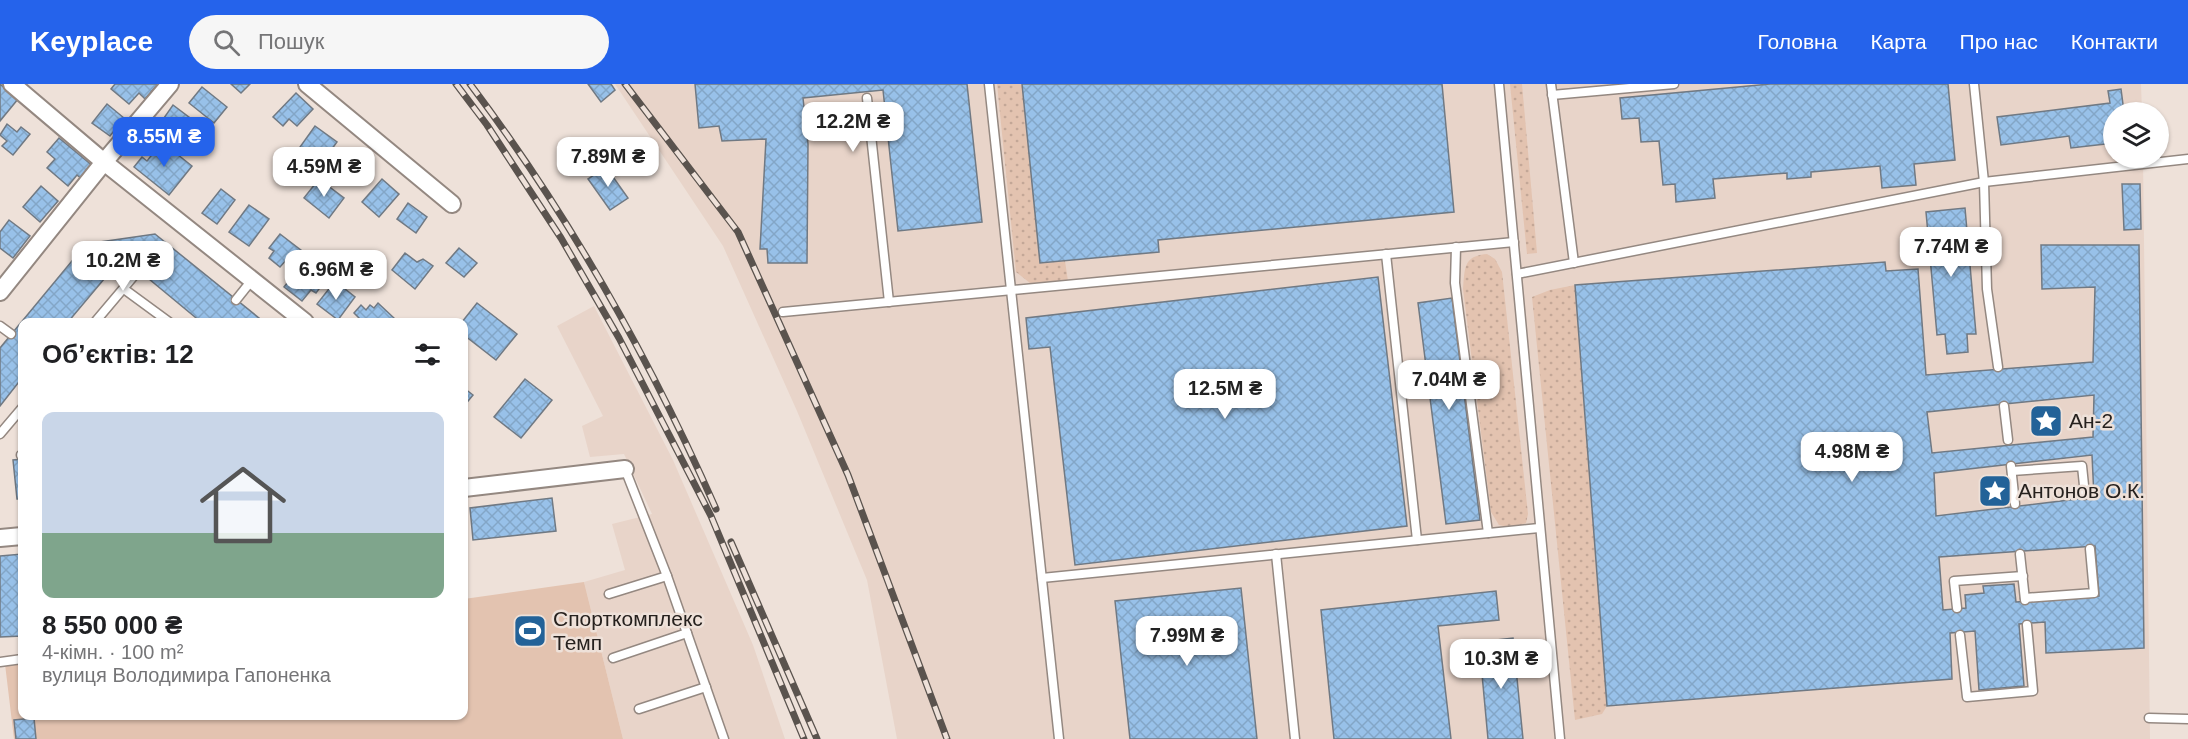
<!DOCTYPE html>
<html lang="uk">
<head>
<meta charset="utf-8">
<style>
	:root { --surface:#fff; --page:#f6f6f6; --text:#202124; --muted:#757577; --accent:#2563eb }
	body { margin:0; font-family:Helvetica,sans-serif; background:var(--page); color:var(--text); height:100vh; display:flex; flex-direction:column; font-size:22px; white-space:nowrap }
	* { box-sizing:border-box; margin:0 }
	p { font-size:20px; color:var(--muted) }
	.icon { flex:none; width:33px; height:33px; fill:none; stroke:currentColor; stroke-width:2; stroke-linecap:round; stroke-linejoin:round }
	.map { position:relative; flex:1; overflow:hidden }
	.details { position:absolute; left:18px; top:234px; width:450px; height:402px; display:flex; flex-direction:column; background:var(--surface); border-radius:12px; box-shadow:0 2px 4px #0004 }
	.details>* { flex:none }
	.tools { position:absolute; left:2103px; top:18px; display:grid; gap:12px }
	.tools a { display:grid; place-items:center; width:66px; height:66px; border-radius:50%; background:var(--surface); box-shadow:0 2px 4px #0004; font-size:30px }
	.price { position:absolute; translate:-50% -51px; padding:0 14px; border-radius:12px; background:#fff; color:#222; font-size:20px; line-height:39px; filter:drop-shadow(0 2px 3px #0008) }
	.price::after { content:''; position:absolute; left:50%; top:36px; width:18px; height:14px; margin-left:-9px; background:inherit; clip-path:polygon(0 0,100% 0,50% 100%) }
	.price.current { background:var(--accent); color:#fff }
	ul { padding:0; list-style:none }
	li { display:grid; align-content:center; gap:12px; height:318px; padding:0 24px }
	li span { display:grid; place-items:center; height:186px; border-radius:12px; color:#555 }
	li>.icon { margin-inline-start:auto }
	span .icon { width:108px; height:108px; fill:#fffc; stroke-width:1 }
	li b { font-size:26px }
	h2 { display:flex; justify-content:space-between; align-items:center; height:72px; padding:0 24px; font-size:26px }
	header { display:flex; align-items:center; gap:36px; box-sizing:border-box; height:84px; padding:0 30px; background:var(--accent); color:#fff }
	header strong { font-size:28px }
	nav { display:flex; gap:33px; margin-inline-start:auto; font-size:21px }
	.search { width:420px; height:54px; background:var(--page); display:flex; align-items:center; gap:15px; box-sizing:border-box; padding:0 21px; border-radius:33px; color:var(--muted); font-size:22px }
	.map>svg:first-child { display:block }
</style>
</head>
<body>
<header>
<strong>Keyplace</strong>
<div class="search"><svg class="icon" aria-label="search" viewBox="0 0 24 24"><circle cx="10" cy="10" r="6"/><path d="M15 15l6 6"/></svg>Пошук</div>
<nav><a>Головна</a><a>Карта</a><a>Про нас</a><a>Контакти</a></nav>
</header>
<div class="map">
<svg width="2188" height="655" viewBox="0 0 2188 655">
	<defs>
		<pattern id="grass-dots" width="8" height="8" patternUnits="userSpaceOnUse" patternTransform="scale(1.5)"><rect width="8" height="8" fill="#e3c3b0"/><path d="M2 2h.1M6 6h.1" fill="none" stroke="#c3a797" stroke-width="1.8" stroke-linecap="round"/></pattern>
		<pattern id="building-cross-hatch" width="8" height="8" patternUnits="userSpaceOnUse" patternTransform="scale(1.5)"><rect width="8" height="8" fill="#98c1e9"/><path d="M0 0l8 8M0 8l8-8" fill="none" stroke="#83a6c7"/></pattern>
	</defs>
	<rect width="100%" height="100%" fill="#eee1d9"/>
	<g fill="#e8d4c9">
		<polygon points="615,0 2141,0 2142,28 2114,28 2114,74 2143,74 2150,655 897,655 867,496 797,327 723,162"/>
		<polygon points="594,222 673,376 753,561 785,655 623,655 584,498 625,486 612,440 652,430 624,370 590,373 582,342 603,332 557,242"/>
	</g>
	<g fill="url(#grass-dots)">
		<polygon points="997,0 1022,0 1040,179 1065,177 1068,197 1030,199 1016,188"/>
		<polygon points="1510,0 1522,0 1537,169 1527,170"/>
		<path d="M1487 170 1495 175 1502 188 1528 430 1526 439 1513 444 1499 441 1491 428 1463 205C1465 184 1463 172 1487 170Z"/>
		<polygon points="1575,201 1607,622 1602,630 1575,636 1532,213 1550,206"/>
	</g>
	<polygon fill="#e3c3b0" points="584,498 623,655 14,655 5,580 22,578 22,632 464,632 464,515"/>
	<g fill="url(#building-cross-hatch)" stroke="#707983" stroke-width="1.5" fill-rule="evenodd">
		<polygon points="0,0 18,15 0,37"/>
		<polygon points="115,0 158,0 145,15 139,9 129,20 111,5"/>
		<polygon points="231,0 250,0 241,9"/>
		<polygon points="588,0 611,0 615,6 601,18"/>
		<polygon points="695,0 967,0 982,138 898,147 883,6 803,14 808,60 807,179 768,179 767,165 760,165 766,55 722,57 719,42 699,44"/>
		<polygon points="1022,0 1442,0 1454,128 1158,156 1159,168 1040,179"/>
		<polygon points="1770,0 1948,0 1955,76 1914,80 1916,101 1882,104 1880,82 1811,88 1811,93 1787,95 1787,89 1713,95 1715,114 1676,118 1675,100 1663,101 1659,57 1641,58 1639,34 1622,35 1620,14"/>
		<polygon points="202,3 227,23 214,39 189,19"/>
		<polygon points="2121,5 2124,28 2114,28 2114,59 2071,64 2069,52 2001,61 1997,33 2110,19 2108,7"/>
		<polygon points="296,9 313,25 297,42 289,35 283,42 273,33"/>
		<polygon points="107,20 124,34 110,52 92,39"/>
		<polygon points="173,21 198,40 194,45 203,52 198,59 184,48 179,56 159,41"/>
		<polygon points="7,40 17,48 21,43 30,50 13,71 2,62 7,57 0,51"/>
		<polygon points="315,42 337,58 322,79 300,63"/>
		<polygon points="59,54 94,83 83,96 77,91 68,102 47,84 55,75 47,68"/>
		<polygon points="162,58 192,82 169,111 134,83 142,73 147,77"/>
		<polygon points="606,83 628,114 610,126 588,95"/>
		<polygon points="319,95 344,114 329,134 304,114"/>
		<polygon points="382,95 399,110 379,133 362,118"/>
		<polygon points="2122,100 2140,100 2141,145 2124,146"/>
		<polygon points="41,102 58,117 40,138 23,123"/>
		<polygon points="221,105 235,116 217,140 202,129"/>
		<polygon points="408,119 427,133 416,149 397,135"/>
		<polygon points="249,121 269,135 249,162 229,148"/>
		<polygon points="1965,124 1976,250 1967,250 1968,268 1947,270 1945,250 1937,251 1926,128"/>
		<polygon points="9,136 30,152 13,174 0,164 0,148"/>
		<polygon points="155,150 264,238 201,238 132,181 115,182 68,238 22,238 22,294 0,322 0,264 86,160"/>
		<polygon points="280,150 302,167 294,178 288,174 280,183 269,174 274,167 269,164"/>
		<path d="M2041 161H2139L2144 564 2046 569 2045 538 2019 540 2024 602 1979 606 1975 547 1950 549 1952 595 1607 622 1575 201 1885 178 1886 187 1918 185 1926 291 2093 278 2095 203 2042 205ZM2094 311 2093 353 1932 369 1927 328ZM2092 371 2094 413 1936 432 1934 389ZM2095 462 2099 512 2016 518 2014 500 1983 502 1984 509 1965 511 1966 524 1943 526 1939 473Z"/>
		<polygon points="459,164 477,179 464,193 446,179"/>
		<polygon points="405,169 417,178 423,175 433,182 415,205 392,186"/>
		<polygon points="309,172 320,181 314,188 325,197 316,209 311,206 302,217 284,203"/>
		<polygon points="1378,193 1407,442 1075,481 1050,263 1029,265 1026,234"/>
		<polygon points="335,197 355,213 338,236 317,220"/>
		<polygon points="1452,214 1480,436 1446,440 1418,219"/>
		<polygon points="378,219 394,234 391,238 355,238 359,234 354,229 361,221 366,226 370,221 374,224"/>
		<polygon points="477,219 517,250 496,276 464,251 462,238"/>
		<polygon points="525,295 552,316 521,354 494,333"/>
		<polygon points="464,304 473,311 464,322"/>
		<polygon points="22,375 22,415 17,415 13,376"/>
		<polygon points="552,414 556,447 473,456 470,424"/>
		<polygon points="22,470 22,552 0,553 0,472"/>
		<polygon points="1241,504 1257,655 1130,655 1115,517"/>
		<polygon points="1496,507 1499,536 1438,542 1451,655 1334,655 1321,526"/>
		<polygon points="1513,554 1523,655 1488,655 1479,558"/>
		<polygon points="34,634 36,655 16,655 14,636"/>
	</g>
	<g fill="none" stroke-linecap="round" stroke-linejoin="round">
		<g stroke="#948881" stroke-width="11">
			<g id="lane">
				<polyline points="989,0 1059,655"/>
				<polyline points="1499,0 1560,655"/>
				<polyline points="1551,0 1574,179"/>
				<polyline points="1974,0 1984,98 1987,205 1998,283"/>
				<polyline points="1552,11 1674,0"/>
				<polyline points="867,14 889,218"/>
				<polyline points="1456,163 1455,199 1488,449"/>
				<polyline points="1386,170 1417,456"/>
				<polyline points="1517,190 1984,98 2188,75"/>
				<polyline points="124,205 169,238"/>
				<polyline points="236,216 252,196"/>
				<polyline points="783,228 1514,158"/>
				<polyline points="95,238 133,193"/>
				<polyline points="0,242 11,250"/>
				<polyline points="2004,322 2008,356"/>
				<polyline points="0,350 22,324"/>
				<polyline points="21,371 22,371"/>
				<polyline points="2011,382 2015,420"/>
				<polyline points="625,385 667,492 724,655"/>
				<polyline points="2012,387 2082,382 2085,411"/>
				<polyline points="1276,470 1295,655"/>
				<polyline points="2020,470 2025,516"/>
				<polyline points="1042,494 1539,444"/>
				<polyline points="609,510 667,492"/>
				<polyline points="2025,514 2094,509 2090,465"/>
				<polyline points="1957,524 1954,497 2023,492"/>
				<polyline points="1960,551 1967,613 2033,607 2027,541"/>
				<polyline points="613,574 687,549"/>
				<polyline points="0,578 22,575"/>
				<polyline points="639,625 706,603"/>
				<polyline points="2149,634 2188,635"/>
			</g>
		</g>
		<g stroke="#948881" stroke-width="20">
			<g id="street">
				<polyline points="12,0 104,78 305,238"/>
				<polyline points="307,0 452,120"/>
				<polyline points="0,208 104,78 170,0"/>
				<polyline points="464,404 625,385"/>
				<polyline points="0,454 22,452"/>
			</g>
		</g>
		<use href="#lane" stroke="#fff" stroke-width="8"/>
		<use href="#street" stroke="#fff" stroke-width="16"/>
		<g stroke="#5a534e" stroke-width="7">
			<g id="rail">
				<polyline points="456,0 487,41 561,154 619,254 711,432 804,655"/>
				<path d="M470 0C569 131 650 275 716 425"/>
				<polyline points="625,0 738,148 848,391 947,655"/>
				<polyline points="731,458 817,655"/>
			</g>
		</g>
		<use href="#rail" stroke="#eee1d9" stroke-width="4.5" stroke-dasharray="14" stroke-linecap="butt"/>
	</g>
	<defs>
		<g id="sight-square" transform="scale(1.725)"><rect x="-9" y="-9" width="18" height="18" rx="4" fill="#236298" stroke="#eee1d9"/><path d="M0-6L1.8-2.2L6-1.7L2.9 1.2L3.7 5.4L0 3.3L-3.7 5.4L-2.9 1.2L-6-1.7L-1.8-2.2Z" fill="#fff"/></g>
		<g id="stadium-square" transform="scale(1.725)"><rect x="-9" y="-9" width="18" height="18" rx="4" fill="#236298" stroke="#eee1d9"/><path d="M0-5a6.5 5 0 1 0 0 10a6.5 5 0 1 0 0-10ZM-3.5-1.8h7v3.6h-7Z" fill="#fff"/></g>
	</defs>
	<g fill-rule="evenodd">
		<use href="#sight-square" x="2046" y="337"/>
		<use href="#sight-square" x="1995" y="407"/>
		<use href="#stadium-square" x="530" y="547"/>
	</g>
	<g text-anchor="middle" stroke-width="5" stroke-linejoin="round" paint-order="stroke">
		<g font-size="21" fill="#26211e" stroke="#eee1d9" text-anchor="start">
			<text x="2069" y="344">Ан-2</text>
			<text x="2018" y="414">Антонов О.К.</text>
			<text x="553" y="542">Спорткомплекс<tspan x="553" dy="24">Темп</tspan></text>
		</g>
	</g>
</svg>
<div class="tools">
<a><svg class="icon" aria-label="layers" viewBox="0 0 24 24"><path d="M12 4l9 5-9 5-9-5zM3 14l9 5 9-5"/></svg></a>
</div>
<b class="price" style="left:853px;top:69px">12.2M ₴</b>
<b class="price current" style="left:164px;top:84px">8.55M ₴</b>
<b class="price" style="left:608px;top:104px">7.89M ₴</b>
<b class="price" style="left:324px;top:114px">4.59M ₴</b>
<b class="price" style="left:1951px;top:194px">7.74M ₴</b>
<b class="price" style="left:123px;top:208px">10.2M ₴</b>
<b class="price" style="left:336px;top:217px">6.96M ₴</b>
<b class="price" style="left:1449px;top:327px">7.04M ₴</b>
<b class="price" style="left:1225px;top:336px">12.5M ₴</b>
<b class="price" style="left:1852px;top:399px">4.98M ₴</b>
<b class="price" style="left:1187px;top:583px">7.99M ₴</b>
<b class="price" style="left:1501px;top:606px">10.3M ₴</b>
<section class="details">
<h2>Об’єктів: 12<svg class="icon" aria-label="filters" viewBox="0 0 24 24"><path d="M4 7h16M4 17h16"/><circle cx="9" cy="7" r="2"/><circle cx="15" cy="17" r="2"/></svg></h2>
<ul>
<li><span style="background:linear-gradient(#c9d6e8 65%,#7fa58c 0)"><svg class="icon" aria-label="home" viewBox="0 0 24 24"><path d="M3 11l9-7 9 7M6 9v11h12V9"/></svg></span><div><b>8 550 000 ₴</b><p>4-кімн. · 100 m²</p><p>вулиця Володимира Гапоненка</p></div></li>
</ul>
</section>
</div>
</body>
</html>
